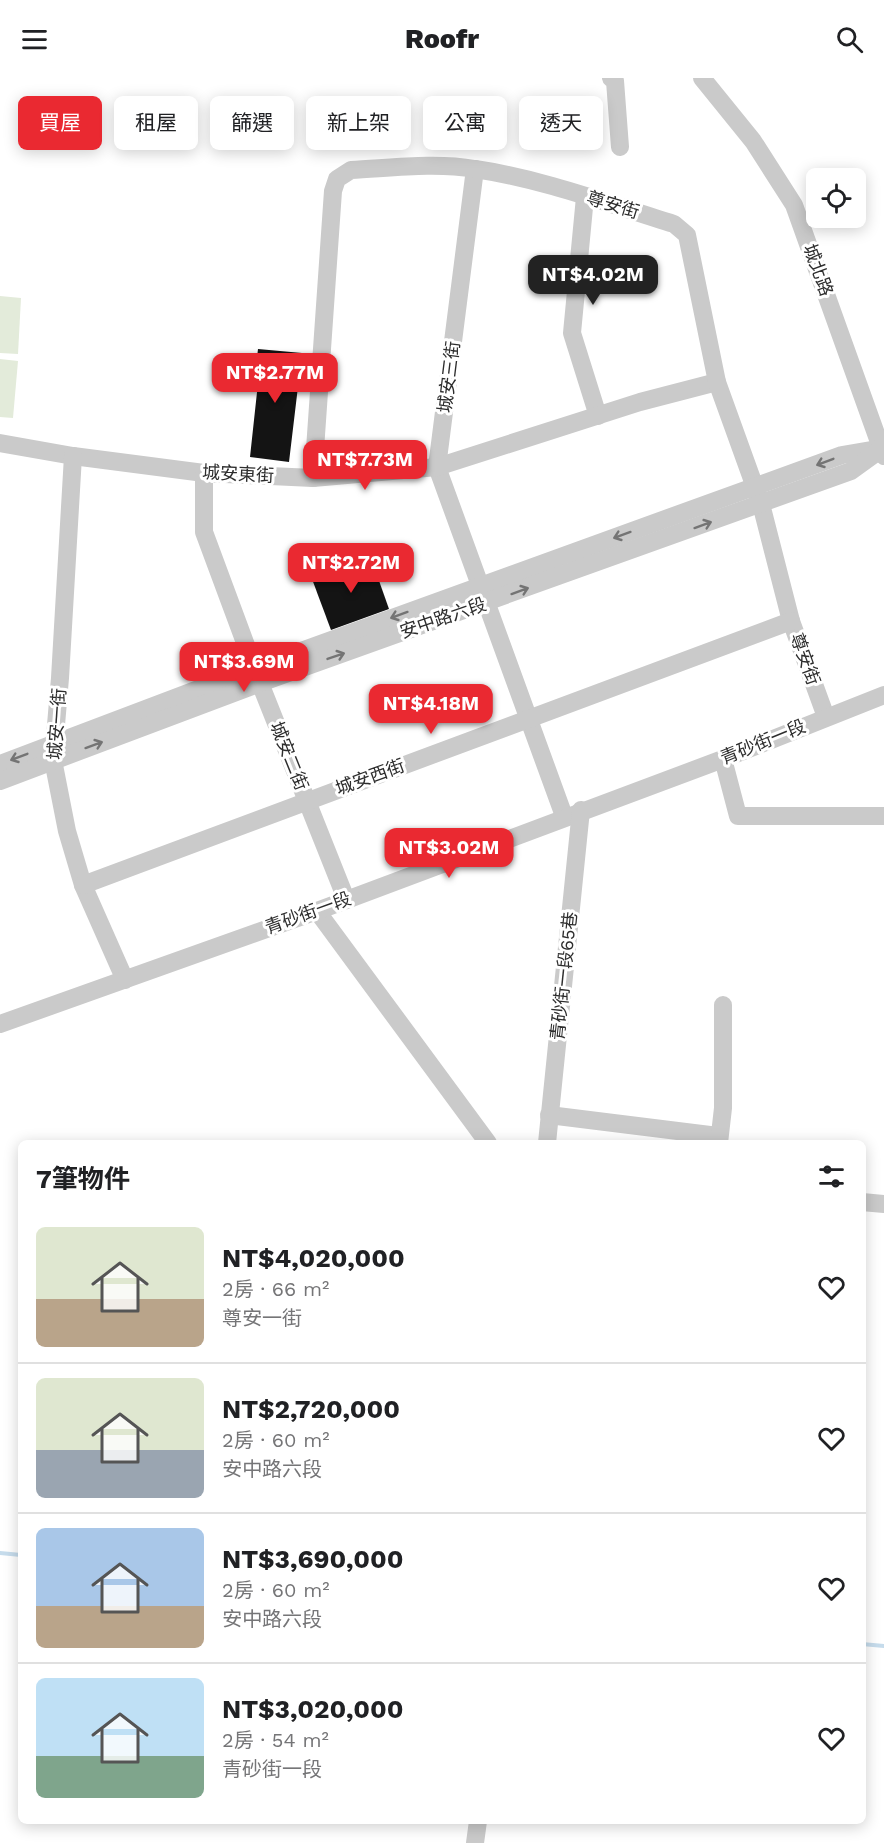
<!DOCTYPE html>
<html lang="zh-TW">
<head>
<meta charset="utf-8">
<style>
	:root { --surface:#fff; --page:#f2f2f2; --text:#202124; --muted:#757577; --line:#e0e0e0; --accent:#ea2931 }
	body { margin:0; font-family:"Work Sans","Noto Sans TC",sans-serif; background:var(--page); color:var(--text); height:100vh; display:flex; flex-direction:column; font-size:22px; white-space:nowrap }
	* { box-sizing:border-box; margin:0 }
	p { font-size:20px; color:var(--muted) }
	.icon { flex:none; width:33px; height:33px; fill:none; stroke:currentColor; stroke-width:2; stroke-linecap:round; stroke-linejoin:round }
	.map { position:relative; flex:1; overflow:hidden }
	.drawer { position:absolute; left:18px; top:1062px; width:848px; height:684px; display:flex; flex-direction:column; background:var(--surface); border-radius:9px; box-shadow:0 3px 15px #0003 }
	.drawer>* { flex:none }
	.top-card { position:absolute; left:18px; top:18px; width:849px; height:54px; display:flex; gap:12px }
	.fabs { position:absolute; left:806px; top:90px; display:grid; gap:12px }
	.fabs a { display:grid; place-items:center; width:60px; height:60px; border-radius:9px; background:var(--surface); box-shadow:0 3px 15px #0003; font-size:30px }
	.price { position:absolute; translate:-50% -51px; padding:0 14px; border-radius:12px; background:var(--accent); color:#fff; font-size:20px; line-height:39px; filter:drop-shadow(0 2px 3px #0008) }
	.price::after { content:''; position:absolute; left:50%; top:36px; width:18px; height:14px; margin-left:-9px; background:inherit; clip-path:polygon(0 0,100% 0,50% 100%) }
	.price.selected { background:#222; color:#fff }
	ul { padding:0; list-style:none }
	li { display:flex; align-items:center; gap:18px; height:150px; padding:0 18px }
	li+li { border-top:2px solid var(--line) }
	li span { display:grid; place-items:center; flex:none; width:168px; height:120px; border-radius:9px; color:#555 }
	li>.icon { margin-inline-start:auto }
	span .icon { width:72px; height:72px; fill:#fffc; stroke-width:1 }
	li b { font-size:26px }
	h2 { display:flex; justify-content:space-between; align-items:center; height:72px; padding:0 18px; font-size:26px }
	.tag { padding:0 21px; border-radius:9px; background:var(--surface); box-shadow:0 3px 15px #0003; font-size:21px; line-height:54px }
	.tag.selected { background:var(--accent); color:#fff }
	header { display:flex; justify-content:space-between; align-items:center; height:78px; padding:0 18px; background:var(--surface); font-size:27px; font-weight:800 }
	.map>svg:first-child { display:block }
</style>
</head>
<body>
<header><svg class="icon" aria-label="menu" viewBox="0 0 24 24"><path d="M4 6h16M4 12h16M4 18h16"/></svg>Roofr<svg class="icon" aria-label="search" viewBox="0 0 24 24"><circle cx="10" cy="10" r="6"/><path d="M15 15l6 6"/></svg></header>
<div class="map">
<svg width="884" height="1765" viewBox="0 0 884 1765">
	<rect width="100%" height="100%" fill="#fff"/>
	<g fill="#e3ebda">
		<polygon points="0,218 21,220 18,276 0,275"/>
		<polygon points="0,281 18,283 13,340 0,339"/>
	</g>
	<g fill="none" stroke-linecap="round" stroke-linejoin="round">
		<g stroke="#c6dcec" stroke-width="4">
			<polyline points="0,1475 21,1477"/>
			<polyline points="862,1566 884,1568"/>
		</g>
	</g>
	<g fill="#141414">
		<polygon points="258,271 302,275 289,384 250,379 258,305 254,305"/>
		<polygon points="371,480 389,531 331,552 312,501"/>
	</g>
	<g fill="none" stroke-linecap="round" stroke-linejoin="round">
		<g stroke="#cacaca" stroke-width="18">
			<polyline points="611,0 615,3 620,69"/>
			<polyline points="702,0 753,63 794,127 884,378"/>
			<polyline points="475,91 437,389 564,738"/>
			<polyline points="585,119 572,255 598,338"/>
			<polyline points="0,365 73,378 204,395 313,400 437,389 640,324 717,304"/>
			<polyline points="73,378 60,600 53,682 67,753 83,807 125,902"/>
			<polyline points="204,395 204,454 260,605 346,821"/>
			<path d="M313 400 333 113 337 101 351 92C391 90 435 84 475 91 543 101 609 126 674 146L687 157 717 304 761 426 791 543 826 639"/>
			<polyline points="723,681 738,738 884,738"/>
			<polyline points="0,686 254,590 842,377 877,371"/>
			<polyline points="0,703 260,605 851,393 884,369"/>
			<polyline points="83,807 791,543"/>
			<polyline points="317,833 488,1065"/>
			<polyline points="0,946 317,833 723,681 884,617"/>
			<polyline points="549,1037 718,1058"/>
			<polyline points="547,1065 581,732"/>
			<polyline points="719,1065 723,1030 723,927"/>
			<polyline points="862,1124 884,1126"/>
			<polyline points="475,1765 478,1743"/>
		</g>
	</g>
	<defs><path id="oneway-shaft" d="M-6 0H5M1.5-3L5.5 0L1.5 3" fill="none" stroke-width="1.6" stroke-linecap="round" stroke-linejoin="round" transform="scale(1.5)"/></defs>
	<g stroke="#747474">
		<use href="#oneway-shaft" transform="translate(825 384) rotate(159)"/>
		<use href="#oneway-shaft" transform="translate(703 447) rotate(-20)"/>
		<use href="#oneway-shaft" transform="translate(622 457) rotate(160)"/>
		<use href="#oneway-shaft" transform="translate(520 513) rotate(-20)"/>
		<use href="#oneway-shaft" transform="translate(399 537) rotate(160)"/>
		<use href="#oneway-shaft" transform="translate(336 578) rotate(-19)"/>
		<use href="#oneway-shaft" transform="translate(94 667) rotate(-20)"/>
		<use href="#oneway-shaft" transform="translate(19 679) rotate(159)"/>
	</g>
	<g text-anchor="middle" stroke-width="6" stroke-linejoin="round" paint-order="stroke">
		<g font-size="18" fill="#2d2d2d" stroke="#fff">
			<text transform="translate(613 127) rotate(17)" y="6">尊安街</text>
			<text transform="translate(818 192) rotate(70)" y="6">城北路</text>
			<text transform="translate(449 299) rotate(-83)" y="6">城安三街</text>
			<text transform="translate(238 396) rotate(3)" y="6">城安東街</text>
			<text transform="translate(443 540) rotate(-19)" y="6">安中路六段</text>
			<text transform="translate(805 581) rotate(70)" y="6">尊安街</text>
			<text transform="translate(57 646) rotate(-86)" y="6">城安一街</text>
			<text transform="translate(763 664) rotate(-22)" y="6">青砂街一段</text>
			<text transform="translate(289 678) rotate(68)" y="6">城安二街</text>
			<text transform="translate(370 699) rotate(-20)" y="6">城安西街</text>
			<text transform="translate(308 835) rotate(-20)" y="6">青砂街一段</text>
			<text transform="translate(564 898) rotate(-84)" y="6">青砂街一段65巷</text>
		</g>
	</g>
</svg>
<div class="fabs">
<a><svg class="icon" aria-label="locate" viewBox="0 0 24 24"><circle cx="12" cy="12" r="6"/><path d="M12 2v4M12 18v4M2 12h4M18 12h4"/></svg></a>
</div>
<b class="price selected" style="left:593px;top:228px">NT$4.02M</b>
<b class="price" style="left:275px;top:326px">NT$2.77M</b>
<b class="price" style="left:365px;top:413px">NT$7.73M</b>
<b class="price" style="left:351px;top:516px">NT$2.72M</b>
<b class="price" style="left:244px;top:615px">NT$3.69M</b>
<b class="price" style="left:431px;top:657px">NT$4.18M</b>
<b class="price" style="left:449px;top:801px">NT$3.02M</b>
<div class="top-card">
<a class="tag selected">買屋</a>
<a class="tag">租屋</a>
<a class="tag">篩選</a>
<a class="tag">新上架</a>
<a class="tag">公寓</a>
<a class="tag">透天</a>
</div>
<section class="drawer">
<h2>7筆物件<svg class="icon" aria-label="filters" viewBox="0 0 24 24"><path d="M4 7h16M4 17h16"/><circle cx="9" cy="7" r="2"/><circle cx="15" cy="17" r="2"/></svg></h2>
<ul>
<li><span style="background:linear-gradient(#dfe7d0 60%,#b9a48a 0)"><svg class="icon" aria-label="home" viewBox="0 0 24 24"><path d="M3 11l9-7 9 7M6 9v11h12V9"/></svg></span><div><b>NT$4,020,000</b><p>2房 · 66 m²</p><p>尊安一街</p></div><svg class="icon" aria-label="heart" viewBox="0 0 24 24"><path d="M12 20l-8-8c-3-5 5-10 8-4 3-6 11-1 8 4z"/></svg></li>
<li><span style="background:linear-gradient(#dfe7d0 60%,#9aa5b1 0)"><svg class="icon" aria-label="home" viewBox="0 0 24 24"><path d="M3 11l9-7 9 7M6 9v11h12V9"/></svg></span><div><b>NT$2,720,000</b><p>2房 · 60 m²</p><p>安中路六段</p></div><svg class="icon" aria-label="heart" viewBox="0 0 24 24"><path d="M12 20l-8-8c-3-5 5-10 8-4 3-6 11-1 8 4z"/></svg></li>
<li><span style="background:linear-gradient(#a9c7e8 65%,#b9a48a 0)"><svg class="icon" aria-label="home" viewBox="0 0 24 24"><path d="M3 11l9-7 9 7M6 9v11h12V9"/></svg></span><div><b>NT$3,690,000</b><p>2房 · 60 m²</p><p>安中路六段</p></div><svg class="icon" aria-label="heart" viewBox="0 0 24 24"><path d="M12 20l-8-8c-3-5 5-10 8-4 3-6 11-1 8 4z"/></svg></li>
<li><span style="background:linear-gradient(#bfe0f5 65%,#7fa58c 0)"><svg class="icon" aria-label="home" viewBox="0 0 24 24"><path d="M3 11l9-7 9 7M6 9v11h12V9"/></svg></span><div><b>NT$3,020,000</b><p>2房 · 54 m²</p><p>青砂街一段</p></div><svg class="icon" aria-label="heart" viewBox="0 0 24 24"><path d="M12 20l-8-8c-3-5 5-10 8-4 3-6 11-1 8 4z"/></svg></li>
</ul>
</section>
</div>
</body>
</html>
